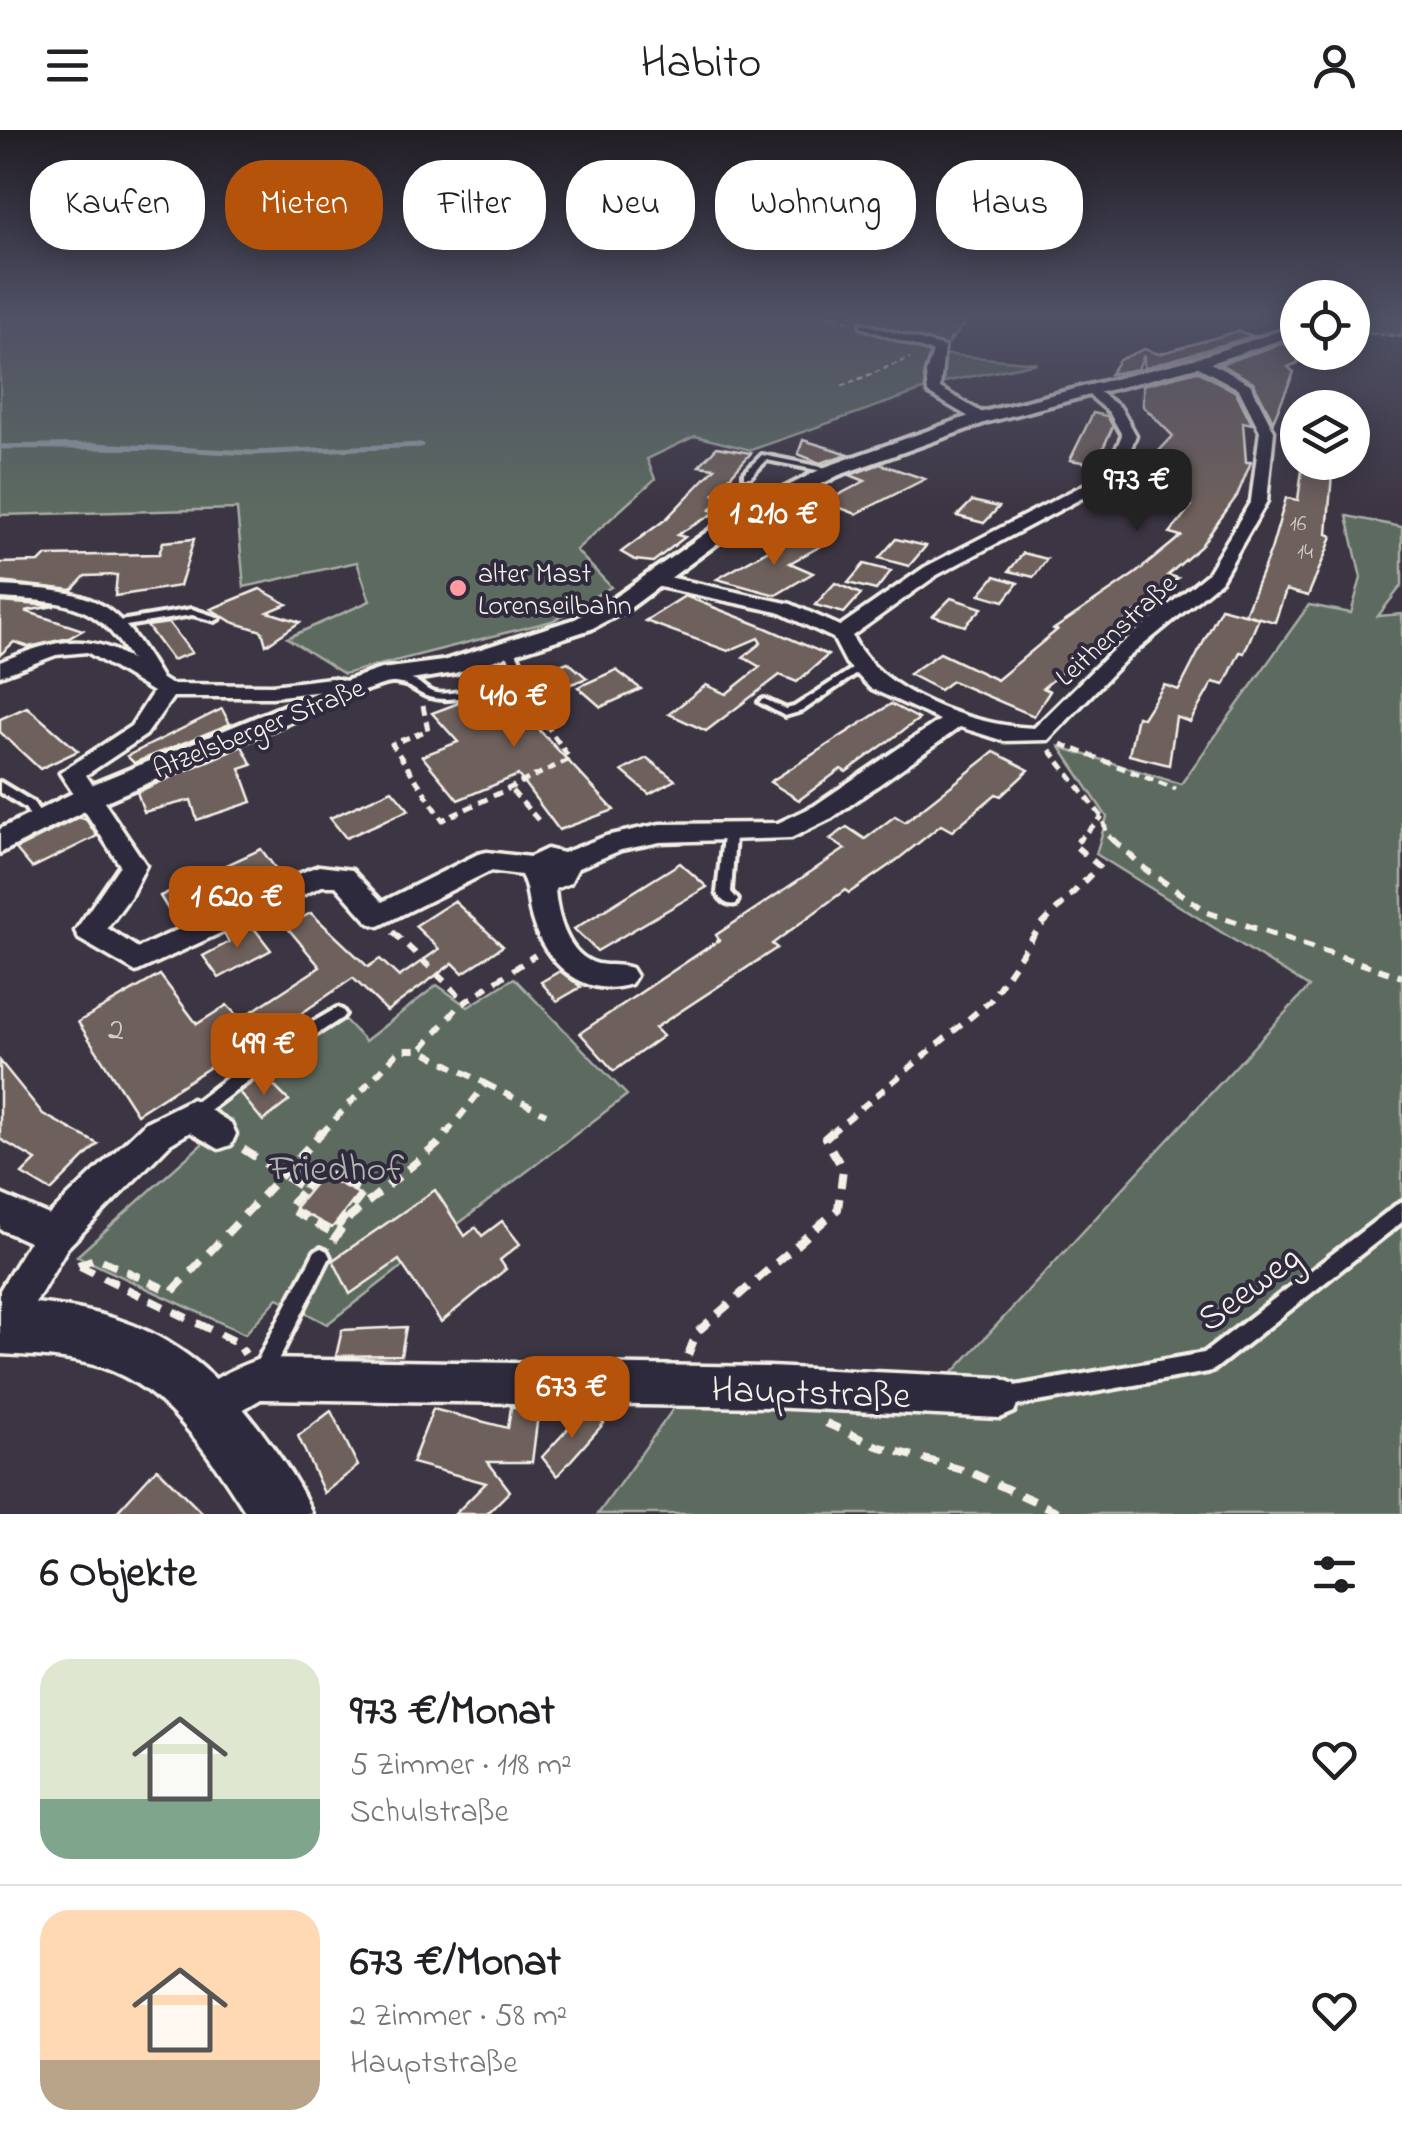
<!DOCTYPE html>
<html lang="de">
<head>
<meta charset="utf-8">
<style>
	:root { --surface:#fff; --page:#f6f6f6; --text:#202124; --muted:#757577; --line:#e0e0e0; --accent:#b45309 }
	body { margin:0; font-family:"Indie Flower",sans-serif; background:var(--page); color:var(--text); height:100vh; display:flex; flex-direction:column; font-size:38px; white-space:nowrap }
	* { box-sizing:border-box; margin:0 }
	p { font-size:32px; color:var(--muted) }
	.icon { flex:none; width:55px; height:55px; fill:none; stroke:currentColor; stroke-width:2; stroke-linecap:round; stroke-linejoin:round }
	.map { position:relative; height:1384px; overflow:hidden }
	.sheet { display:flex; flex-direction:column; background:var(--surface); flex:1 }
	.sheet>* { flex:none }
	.hud { position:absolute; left:30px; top:30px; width:1342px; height:90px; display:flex; gap:20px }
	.buttons { position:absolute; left:1280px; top:150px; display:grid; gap:20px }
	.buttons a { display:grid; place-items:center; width:90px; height:90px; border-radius:50%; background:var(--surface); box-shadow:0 5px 25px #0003; font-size:50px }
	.price { position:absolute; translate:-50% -85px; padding:0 22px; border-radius:20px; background:var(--accent); color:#fff; font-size:32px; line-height:65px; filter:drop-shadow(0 2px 5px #0008) }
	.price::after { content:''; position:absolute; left:50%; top:60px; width:30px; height:22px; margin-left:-15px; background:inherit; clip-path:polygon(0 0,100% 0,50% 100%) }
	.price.active { background:#222; color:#fff }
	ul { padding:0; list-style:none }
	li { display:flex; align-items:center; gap:30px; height:250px; padding:0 40px }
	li+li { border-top:2px solid var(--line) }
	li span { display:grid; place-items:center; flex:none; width:280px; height:200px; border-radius:30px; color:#555 }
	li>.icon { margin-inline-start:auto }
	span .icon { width:120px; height:120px; fill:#fffc; stroke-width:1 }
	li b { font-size:42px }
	h2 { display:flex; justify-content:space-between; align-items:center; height:120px; padding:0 40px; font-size:42px }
	.tag { padding:0 35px; border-radius:40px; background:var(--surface); box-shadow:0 5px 25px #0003; font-size:35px; line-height:90px }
	.tag.active { background:var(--accent); color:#fff }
	header { display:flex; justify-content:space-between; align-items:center; height:130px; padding:0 40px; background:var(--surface); font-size:45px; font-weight:600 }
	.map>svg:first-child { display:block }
</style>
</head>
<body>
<header><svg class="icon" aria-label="menu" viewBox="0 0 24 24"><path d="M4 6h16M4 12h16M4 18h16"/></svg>Habito<svg class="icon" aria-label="person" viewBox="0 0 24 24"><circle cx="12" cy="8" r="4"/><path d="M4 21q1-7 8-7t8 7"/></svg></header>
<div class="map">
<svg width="1402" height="1384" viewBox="0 0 1402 1384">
	<rect width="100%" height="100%" fill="#3c3543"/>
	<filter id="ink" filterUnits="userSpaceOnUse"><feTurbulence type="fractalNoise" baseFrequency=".01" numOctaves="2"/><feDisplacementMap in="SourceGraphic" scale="20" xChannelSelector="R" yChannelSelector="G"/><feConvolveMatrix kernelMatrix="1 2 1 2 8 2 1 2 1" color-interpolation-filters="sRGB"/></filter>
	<g filter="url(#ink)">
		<g fill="#5c6a61" stroke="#a8aea4" stroke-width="2.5">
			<polygon points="0,185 970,185 941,224 1037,233 949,251 751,320 695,306 647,329 655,349 576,420 611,457 552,491 344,544 287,508 370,471 357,432 244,457 237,379 0,385"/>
			<polygon points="1353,185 1402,185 1402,206 1353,201"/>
			<polygon points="1347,386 1402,397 1402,455 1378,486 1402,484 1402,1384 598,1384 683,1265 921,1277 1309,857 1096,724 1107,687 1060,617 1181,654 1309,475 1351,483 1361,448"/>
			<polygon points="514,848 627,965 327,1194 278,1168 245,1204 77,1126 221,997 202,983 344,889 365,911 437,855 468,877"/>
		</g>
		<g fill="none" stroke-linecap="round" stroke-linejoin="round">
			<g stroke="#92a0a5" stroke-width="4">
				<polyline points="0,317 143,318"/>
				<polyline points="368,318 421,315"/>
			</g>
			<g stroke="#92a0a5" stroke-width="5">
				<polyline points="94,315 252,323 421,315"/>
				<polyline points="0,317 94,315"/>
			</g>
		</g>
		<g fill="#6e605c" stroke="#f4f1e8" stroke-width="2.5">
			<polygon points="1238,201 1253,206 1144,238 1144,225 1138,239 1110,244 1119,230 1144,219 1159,224"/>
			<polygon points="1281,214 1298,218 1298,233 1288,237 1294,242 1273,291 1253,252 1220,234"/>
			<polygon points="1197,241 1236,262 1252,294 1243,292 1246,332 1251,332 1237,366 1200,417 1168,445 1178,448 1043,558 1050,561 1034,586 952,551 940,560 909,544 940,523 997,550 1057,500 1054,499 1136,443 1181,406 1170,403 1191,376 1137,364 1141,357 1133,356 1143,338 1173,306 1143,276 1143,255"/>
			<polygon points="1093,283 1107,286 1113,296 1096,334 1070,330"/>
			<polygon points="803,310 849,324 820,333 798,324"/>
			<polygon points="717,317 751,323 713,365 731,358 710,380 716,382 677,405 685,407 653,432 635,430 621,422 666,389 715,338 699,336"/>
			<polygon points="1303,332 1333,332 1327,404 1332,406 1327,420 1308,466 1286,460 1275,492 1245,484 1271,420 1286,368 1298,370"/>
			<polygon points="880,334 925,349 856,384 825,372 865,351 850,345"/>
			<polygon points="972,371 999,377 984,393 957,386"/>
			<polygon points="795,405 821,416 790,433 813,443 776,465 717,449"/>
			<polygon points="194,409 180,456 115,466 117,445 85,446 72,460 0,452 0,433 39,432 45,426 159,424 163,412"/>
			<polygon points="896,409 926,416 909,436 879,428"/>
			<polygon points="1023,423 1047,429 1034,447 1009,441"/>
			<polygon points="864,434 891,441 876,460 848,453"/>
			<polygon points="995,446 1018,453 1004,471 980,464"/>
			<polygon points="835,453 861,464 844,483 815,475"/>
			<polygon points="260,459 287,474 268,482 300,492 266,515 262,501 232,492 211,479"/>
			<polygon points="685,466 766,498 828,525 797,552 780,545 706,601 669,584 706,555 726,564 760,537 743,527 761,513 758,508 728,521 645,491"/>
			<polygon points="951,468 982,478 965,496 933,486"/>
			<polygon points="0,472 55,476 25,481 83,500 69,508 29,517 14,512 0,525"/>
			<polygon points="1221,478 1259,488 1244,523 1240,522 1224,555 1213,552 1190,592 1176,587 1169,635 1129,625 1137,586 1143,588 1164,555 1179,560"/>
			<polygon points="169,493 192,523 172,530 147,496"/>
			<polygon points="568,532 587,548 516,575 614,680 559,700 518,645 458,670 422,626 458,612 432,583"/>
			<polygon points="616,540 641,559 601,577 578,557"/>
			<polygon points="891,574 919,589 846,642 841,639 799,670 770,652"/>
			<polygon points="27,577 78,621 40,639 0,602 0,589"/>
			<polygon points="222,579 230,594 134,633 127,626"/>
			<polygon points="242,616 252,635 240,639 252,672 197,690 191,670 144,682 137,662"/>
			<polygon points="994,622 1029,640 1001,666 996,664 952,701 941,695 897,730 849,763 845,760 772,814 777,818 655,898 663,906 614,941 580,903 719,810 716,805 845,719 830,709 847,697 865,709 895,686 905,692"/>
			<polygon points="647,628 675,650 649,664 622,641"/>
			<polygon points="392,660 409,680 346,708 330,688"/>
			<polygon points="78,688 85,688 97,706 32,738 16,719"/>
			<polygon points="261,719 276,739 269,743 275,751 185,792 179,783 172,786 160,766"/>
			<polygon points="680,733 707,757 597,821 574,799"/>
			<polygon points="454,771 503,816 463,843 453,833 387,881 353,848 242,924 246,928 224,945 215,934 137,984 78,892 160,845 197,894 227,875 240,889 320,837 286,796 311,783 368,837 380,829 399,847 439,819 415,796"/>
			<polygon points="250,793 271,820 219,848 203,826 229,812 225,805"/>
			<polygon points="560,841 581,857 557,871 541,852"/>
			<polygon points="0,931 43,984 98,1014 51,1061 22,1044 36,1030 0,1009"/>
			<polygon points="263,945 289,971 263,991 239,962"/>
			<polygon points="322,1045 359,1064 332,1098 295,1078"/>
			<polygon points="435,1060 465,1106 476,1097 482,1106 502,1091 520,1114 500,1130 506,1139 441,1192 399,1130 350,1164 333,1130"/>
			<polygon points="406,1197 401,1225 336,1226 342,1200"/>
			<polygon points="511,1277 539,1277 532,1332 488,1332 510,1361 487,1384 455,1384 486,1353 412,1333 433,1279 508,1298"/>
			<polygon points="587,1278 604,1293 557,1346 542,1327"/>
			<polygon points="331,1281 358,1336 324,1363 298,1306"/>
			<polygon points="157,1338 203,1384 115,1384"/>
		</g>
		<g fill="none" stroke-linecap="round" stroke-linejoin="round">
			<g stroke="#f4f1e8" stroke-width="8">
				<g id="service">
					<polygon points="762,325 832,339 836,341 832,343 767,330 750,347 744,347 744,343"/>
					<polygon points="192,479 220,488 215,491 192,485 120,497 115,494 120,491"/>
					<path d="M510 516 515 519 520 531C506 558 459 575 429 567 421 565 415 559 408 556 401 553 392 553 384 551L383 549 388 546C398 547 410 548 419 553 423 556 427 560 432 562 455 569 498 551 510 531L505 519Z"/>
					<polygon points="861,533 866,536 865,538 802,581 785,586 759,572 764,569 786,579 794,577"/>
					<polygon points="0,652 33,672 46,692 44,695 36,695 25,678 0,662"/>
					<path d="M729 702 735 706 731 762 738 770 736 774C727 776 721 770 717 763L723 706Z"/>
					<polygon points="337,878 342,880 345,884 342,888 269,935 198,989 192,991 186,989 184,984 186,979 257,925"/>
					<polygon points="1402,1072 1402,1092 1215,1239 1208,1242 1003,1278 996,1275 993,1268 996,1261 1003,1258 1204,1223 1396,1075"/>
					<polygon points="321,1118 327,1121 330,1127 269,1249 262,1252 255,1249 252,1242 255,1235 315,1121"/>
				</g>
			</g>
			<g stroke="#f4f1e8" stroke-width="7">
				<g id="minor">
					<polygon points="861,193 944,217 940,258 986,285 986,291 976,291 928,263 926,243 933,222 861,197"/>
					<path d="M1195 229H1203L1250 254 1274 301 1267 371 1221 451 1125 530 1048 610 1004 611 960 597 832 688 791 708 660 712 621 720 578 738 570 753 555 759C557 786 567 826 598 834 609 836 620 834 631 838L636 846 631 854C584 870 544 832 532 789 527 772 529 759 521 745L490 741 379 796 369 793 336 756H322L136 842 79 809 75 801 120 735 60 643 131 596 153 562 87 522 56 525 0 546V532C46 513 87 499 131 530 96 470 64 472 0 468V456C95 462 113 465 162 549L170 554 272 555 331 548 356 553 359 558 348 564 331 560 272 567H173L146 605 86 645 146 735 130 767 107 798 138 818 310 739 319 736 352 740 382 772 478 724 487 722 530 727 547 719 563 723 606 706 660 694 778 693 814 676 940 590 870 558 846 533 833 508 778 482 655 456 646 450 655 444 791 474 840 496 925 437 1089 352 1108 338 1122 305 1109 282 1082 259 1089 255 1120 277 1136 305 1123 340 1101 358 937 445 852 506C880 563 973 596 1034 598L1111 522 1207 444 1251 371 1260 301 1239 259 1195 235Z"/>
					<polygon points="192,969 231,993 236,1004 231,1015 219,1019 190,1002 170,1014 67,1118 14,1210 0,1215 0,1160 29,1112 0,1099 0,1064 49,1085 146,992"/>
					<path d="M259 1229 769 1237 1000 1248 1014 1254 1020 1268 1014 1282 1000 1288 769 1277 261 1269 211 1298 197 1292 191 1278C203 1249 232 1240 259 1229Z"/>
				</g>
			</g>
			<g stroke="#f4f1e8" stroke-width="8">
				<polygon id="tertiary" points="1298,195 1298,204 1204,235 987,292 839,345 742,395 630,478 591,499 455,543 385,554 357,563 99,674 0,723 0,699 79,660 339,553 381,539 443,531 575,489 614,468 728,387 825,337 975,284 1194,229"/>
			</g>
			<g stroke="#f4f1e8" stroke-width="7">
				<path id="secondary" d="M0 1170C122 1178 190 1204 264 1305 282 1330 301 1355 312 1384H247C211 1328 168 1258 101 1237 68 1227 34 1226 0 1224Z"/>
			</g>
			<g stroke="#f4f1e8" stroke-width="2.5" stroke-dasharray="5 4" stroke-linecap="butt">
				<polyline points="826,185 853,192"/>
				<polyline points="1352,202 1402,207"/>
				<polyline points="949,211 975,185"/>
				<polyline points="842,256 910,228"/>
			</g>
			<g stroke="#f4f1e8" stroke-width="5" stroke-dasharray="9 6" stroke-linecap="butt">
				<polyline points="423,576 428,600 392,614 443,690 570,629 548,597 560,590 523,542"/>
				<polyline points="1061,614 1176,659"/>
				<polyline points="1050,620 1102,687 1107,704 1115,712"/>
				<polyline points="512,661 540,692"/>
				<polyline points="1077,712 1102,687"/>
			</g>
			<g stroke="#f4f1e8" stroke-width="6" stroke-dasharray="11 9" stroke-linecap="butt">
				<polyline points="1113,709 1145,739 1209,783 1402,847"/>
				<polyline points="393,802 463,869"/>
				<polyline points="486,954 546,984"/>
				<polyline points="321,1004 400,920 421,920"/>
				<polyline points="446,1004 486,954 421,920 458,877 535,825"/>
				<polyline points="830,1004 990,871 1039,798 1099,736 1074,715 1080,709"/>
			</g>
			<g stroke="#f4f1e8" stroke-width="8" stroke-dasharray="15 11" stroke-linecap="butt">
				<polyline points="243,1019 304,1059 288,1078 333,1103 346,1085"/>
				<polyline points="304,1059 320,1040 364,1062 347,1084"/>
				<polyline points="333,1111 350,1087 437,1015 448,1001"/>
				<polyline points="78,1135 97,1128 172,1162 323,1001"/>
				<polyline points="80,1136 238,1213 245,1224"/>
				<polyline points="688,1225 697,1202 838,1079 843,1039 825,1008 833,1001"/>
				<polyline points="826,1293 877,1316 970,1342 1063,1384"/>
			</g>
			<use href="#service" fill="#2f2a3d" fill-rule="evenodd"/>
			<use href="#minor" fill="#2f2a3d" fill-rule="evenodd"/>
			<use href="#tertiary" fill="#2f2a3d" fill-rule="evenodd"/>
			<use href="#secondary" fill="#2f2a3d" fill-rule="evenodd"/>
		</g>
	</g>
	<linearGradient id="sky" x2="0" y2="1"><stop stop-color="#211d25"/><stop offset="0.49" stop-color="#505166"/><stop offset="1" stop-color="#505166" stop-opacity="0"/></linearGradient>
	<rect width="1402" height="379" fill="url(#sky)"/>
	<circle fill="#ff9aa2" stroke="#2f2a3d" stroke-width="4" cx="458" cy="458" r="10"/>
	<g text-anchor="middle" stroke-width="8" stroke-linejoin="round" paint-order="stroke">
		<g font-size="22" fill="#d2cdc5">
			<text x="1298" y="400">16</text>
			<text x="1305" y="428">14</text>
		</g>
		<g font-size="28" fill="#f4f1e8" stroke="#2f2a3d" text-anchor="start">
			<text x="478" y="452">alter Mast<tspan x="478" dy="32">Lorenseilbahn</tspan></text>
		</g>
		<g font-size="28" fill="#f4f1e8" stroke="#2f2a3d">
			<text transform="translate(1115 499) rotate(-42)" y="10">Leithenstraße</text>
			<text transform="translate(258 597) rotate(-22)" y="10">Atzelsberger Straße</text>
		</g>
		<g font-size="32" fill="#d2cdc5">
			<text x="116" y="909">2</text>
		</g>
		<g font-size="38" fill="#b0b4ab" stroke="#2f2a3d">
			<text x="337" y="1050">Friedhof</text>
		</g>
		<g font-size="38" fill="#f4f1e8" stroke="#2f2a3d">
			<text transform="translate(1248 1157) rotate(-37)" y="13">Seeweg</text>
			<text transform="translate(811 1261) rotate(2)" y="13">Hauptstraße</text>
		</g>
	</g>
</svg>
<div class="buttons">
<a><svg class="icon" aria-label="locate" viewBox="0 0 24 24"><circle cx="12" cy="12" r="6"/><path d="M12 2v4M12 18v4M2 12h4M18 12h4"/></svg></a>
<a><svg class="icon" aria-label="layers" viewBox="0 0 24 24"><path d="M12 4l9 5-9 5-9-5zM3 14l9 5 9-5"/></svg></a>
</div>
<b class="price active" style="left:1137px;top:404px">973 €</b>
<b class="price" style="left:774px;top:438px">1 210 €</b>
<b class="price" style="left:514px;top:620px">410 €</b>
<b class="price" style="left:237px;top:821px">1 620 €</b>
<b class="price" style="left:264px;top:968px">499 €</b>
<b class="price" style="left:572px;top:1311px">673 €</b>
<div class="hud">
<a class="tag">Kaufen</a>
<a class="tag active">Mieten</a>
<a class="tag">Filter</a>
<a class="tag">Neu</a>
<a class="tag">Wohnung</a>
<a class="tag">Haus</a>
</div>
</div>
<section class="sheet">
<h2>6 Objekte<svg class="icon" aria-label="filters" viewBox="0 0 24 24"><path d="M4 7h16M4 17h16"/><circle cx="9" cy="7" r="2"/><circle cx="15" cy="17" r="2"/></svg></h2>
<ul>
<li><span style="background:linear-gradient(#dfe7d0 70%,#7fa58c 0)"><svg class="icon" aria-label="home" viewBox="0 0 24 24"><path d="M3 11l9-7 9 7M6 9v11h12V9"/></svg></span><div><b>973 €/Monat</b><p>5 Zimmer · 118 m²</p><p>Schulstraße</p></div><svg class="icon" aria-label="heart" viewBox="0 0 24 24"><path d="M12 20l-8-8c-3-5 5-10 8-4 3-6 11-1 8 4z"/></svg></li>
<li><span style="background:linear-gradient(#ffd9b3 75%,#b9a48a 0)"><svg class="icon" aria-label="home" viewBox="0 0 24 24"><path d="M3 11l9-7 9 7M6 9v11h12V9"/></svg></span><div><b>673 €/Monat</b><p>2 Zimmer · 58 m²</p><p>Hauptstraße</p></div><svg class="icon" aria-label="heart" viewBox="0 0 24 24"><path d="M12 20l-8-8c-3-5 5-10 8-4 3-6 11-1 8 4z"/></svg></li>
</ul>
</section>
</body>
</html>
